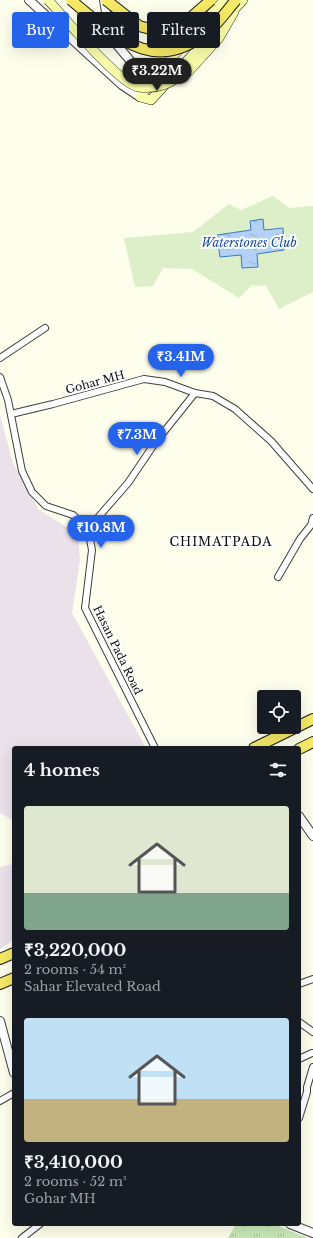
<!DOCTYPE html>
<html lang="en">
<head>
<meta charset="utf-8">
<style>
	:root { --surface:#171b24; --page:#242831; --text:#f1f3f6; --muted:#9ea1a6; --accent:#2563eb }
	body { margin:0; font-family:"Libre Baskerville",serif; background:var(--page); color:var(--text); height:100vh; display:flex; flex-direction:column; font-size:15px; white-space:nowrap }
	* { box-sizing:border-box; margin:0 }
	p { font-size:13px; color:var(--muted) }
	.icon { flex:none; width:22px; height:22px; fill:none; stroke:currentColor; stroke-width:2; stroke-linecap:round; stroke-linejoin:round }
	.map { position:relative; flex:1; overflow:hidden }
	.sheet { position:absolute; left:12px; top:746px; width:289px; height:480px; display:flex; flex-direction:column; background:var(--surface); border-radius:4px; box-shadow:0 4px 16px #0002 }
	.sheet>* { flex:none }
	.banner { position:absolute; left:12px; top:12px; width:289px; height:36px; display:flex; gap:8px }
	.buttons { position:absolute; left:257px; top:690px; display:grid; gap:8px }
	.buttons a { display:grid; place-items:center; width:44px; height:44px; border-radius:4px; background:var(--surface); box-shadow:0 4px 16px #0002; font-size:20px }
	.price { position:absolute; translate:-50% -34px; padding:0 9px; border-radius:14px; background:var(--accent); color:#fff; font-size:13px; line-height:26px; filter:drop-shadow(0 1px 2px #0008) }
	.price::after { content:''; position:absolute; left:50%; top:24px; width:12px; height:9px; margin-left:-6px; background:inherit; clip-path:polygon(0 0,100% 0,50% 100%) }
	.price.on { background:#222; color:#fff }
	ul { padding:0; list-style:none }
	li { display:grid; align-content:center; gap:8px; height:212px; padding:0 12px }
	li span { display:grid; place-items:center; height:124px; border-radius:4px; color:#555 }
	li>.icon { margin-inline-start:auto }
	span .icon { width:72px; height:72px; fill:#fffc; stroke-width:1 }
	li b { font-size:17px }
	h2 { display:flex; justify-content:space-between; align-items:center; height:48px; padding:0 12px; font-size:17px }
	.chip { padding:0 14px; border-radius:4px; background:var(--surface); box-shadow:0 4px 16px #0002; font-size:14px; line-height:36px }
	.chip.on { background:var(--accent); color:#fff }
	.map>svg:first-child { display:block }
</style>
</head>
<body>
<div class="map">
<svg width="313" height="1238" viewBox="0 0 313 1238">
	<defs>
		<pattern id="grass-tufts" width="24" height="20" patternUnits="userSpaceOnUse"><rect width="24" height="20" fill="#c9e8b7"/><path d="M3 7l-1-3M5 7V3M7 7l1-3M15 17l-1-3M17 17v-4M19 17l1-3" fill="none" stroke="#abc69c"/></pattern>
		<pattern id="water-ripples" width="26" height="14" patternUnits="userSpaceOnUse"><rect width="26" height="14" fill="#b3d1f4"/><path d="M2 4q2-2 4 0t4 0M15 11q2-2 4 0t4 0" fill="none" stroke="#99b2d0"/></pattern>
	</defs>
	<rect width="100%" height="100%" fill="#fefeec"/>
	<g fill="#ebe1eb">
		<polygon points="0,415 13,463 38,509 78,534 80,561 72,613 146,748 14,748 14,821 0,813"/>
		<polygon points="14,858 14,940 0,949 0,867 10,865"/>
	</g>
	<polygon fill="url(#grass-tufts)" points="236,1224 273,1224 308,1238 228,1238"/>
	<polygon fill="#dcefc9" points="273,196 289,208 313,206 313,292 279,309 266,286 252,285 239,298 192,269 163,268 153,286 135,287 124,238 193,232 229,204 241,210"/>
	<polygon fill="url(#water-ripples)" stroke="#3c7ac9" points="263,219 264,230 283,228 284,250 257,254 258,267 242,268 241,255 220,257 217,235 251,230 250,221"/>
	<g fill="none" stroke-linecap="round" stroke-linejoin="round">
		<g stroke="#3f3f3f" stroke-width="8">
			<g id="minor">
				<polyline points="0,358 45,328"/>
				<polyline points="0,377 8,400 22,471 32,492 46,506 73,515 88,529 92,550 85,608 155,748"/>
				<polyline points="11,414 53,404 144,379 165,382 195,393 213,396 235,409 271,441 313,489"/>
				<polyline points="88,529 128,483 155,443 195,393"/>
				<polyline points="278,577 300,539 311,525 313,518"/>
				<polyline points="299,984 313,979"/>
				<polyline points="299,1022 313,1032"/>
				<polyline points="299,1059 312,1053 313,1053"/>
				<polyline points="0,1101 14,1093"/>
				<polyline points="299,1118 307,1092 307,1087 313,1067"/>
				<polyline points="22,1238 40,1224"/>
			</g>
		</g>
		<g stroke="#3f3f3f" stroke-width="10">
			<g id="tertiary">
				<polyline points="29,0 122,85 140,97"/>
				<polyline points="104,0 107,18 112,39 133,64 157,74 173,75"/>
				<polyline points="126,82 154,79"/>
				<polyline points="299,816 313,836"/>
				<polyline points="0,1021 14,1073"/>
				<polyline points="290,1224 313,1233"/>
			</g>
		</g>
		<g stroke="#2e2e2e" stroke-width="10">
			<g id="secondary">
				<polyline points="229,15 243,0"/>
				<polyline points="217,28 151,100 140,97 157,74 224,0"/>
				<polyline points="189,71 219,38 234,12"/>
			</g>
		</g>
		<g stroke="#1d1d1d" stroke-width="12">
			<g id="primary">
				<polyline points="254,748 313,719"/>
				<polyline points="299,749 313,742"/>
				<polyline points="0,959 14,953"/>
				<polyline points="0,984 14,978"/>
			</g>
		</g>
		<use href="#minor" stroke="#fff" stroke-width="6"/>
		<use href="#tertiary" stroke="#fff" stroke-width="8"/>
		<use href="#secondary" stroke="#f9fda9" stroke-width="9"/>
		<use href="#primary" stroke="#f5e966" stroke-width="10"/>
		<g stroke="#2e2e2e" stroke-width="10" stroke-linecap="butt">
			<path id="secondary-bridge" d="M48 0C64 17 118 83 138 87 161 90 171 82 189 71"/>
		</g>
		<g stroke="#1d1d1d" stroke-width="12" stroke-linecap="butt">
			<g id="primary-bridge">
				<path d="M71 0C117 39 159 79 214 26 222 18 229 8 236 0"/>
				<polyline points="106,0 139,26 154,30 166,31 181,26 211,0"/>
			</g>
		</g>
		<use href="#secondary-bridge" stroke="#f9fda9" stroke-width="9"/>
		<use href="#primary-bridge" stroke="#f5e966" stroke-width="10"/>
	</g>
	<g text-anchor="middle" stroke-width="4" stroke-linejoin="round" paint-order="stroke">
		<g font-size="11" fill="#0c0c0c" stroke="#fff">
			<text transform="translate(95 382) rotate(-15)" y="4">Gohar MH</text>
			<text transform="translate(118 650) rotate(64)" y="4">Hasan Pada Road</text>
		</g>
		<g font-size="12" font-style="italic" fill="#1a4e9a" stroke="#fff">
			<text x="249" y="247">Waterstones Club</text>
		</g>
		<g font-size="12" letter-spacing="1" fill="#0c0c0c" stroke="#fff">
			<text x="221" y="546">CHIMATPADA</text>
		</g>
	</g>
</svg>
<div class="buttons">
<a><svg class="icon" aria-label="locate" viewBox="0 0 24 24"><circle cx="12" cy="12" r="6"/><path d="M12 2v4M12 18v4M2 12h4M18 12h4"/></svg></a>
</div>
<b class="price on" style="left:157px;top:92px">₹3.22M</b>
<b class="price" style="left:181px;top:378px">₹3.41M</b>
<b class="price" style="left:137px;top:456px">₹7.3M</b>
<b class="price" style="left:101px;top:549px">₹10.8M</b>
<div class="banner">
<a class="chip on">Buy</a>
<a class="chip">Rent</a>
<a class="chip">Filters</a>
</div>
<section class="sheet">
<h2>4 homes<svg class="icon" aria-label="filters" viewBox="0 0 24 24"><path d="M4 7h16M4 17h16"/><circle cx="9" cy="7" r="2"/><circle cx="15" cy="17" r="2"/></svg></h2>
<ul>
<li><span style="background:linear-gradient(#dfe7d0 70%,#7fa58c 0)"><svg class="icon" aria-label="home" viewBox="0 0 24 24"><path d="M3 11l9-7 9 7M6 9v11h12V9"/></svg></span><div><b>₹3,220,000</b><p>2 rooms · 54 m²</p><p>Sahar Elevated Road</p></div></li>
<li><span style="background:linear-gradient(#bfe0f5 65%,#c2b280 0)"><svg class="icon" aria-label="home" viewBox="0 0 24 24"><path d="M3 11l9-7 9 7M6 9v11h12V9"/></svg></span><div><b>₹3,410,000</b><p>2 rooms · 52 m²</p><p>Gohar MH</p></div></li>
</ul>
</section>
</div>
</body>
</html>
